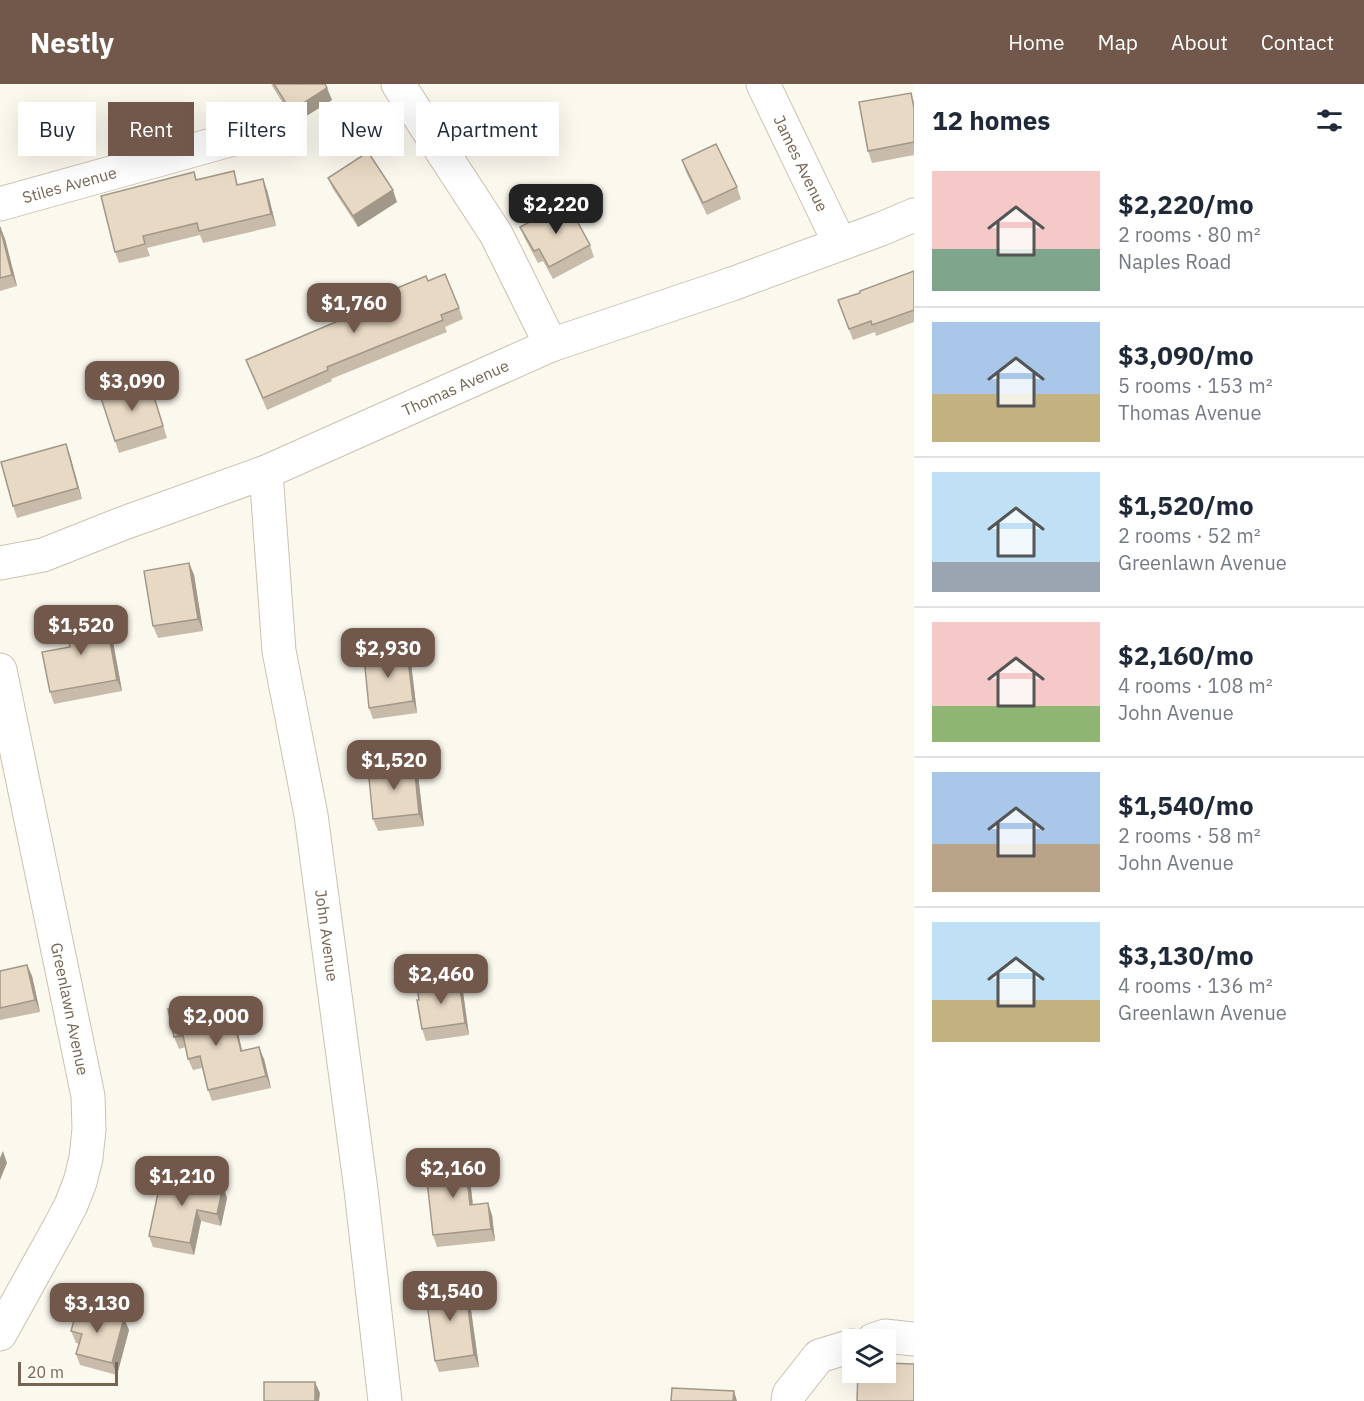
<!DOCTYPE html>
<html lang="en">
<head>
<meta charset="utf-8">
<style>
	:root { --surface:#fff; --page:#f2f2f3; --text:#1f2937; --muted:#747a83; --line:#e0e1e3; --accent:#71584b }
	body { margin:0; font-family:"IBM Plex Sans",sans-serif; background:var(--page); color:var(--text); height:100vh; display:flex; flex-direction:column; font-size:22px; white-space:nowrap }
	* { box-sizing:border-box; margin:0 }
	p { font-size:20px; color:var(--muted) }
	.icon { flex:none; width:33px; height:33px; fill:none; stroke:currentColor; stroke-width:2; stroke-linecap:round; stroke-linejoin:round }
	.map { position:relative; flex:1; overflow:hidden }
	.panel { display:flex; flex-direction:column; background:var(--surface); width:450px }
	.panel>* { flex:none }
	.banner { position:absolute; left:18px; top:18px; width:570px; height:54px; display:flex; gap:12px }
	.tools { position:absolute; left:842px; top:1245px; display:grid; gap:12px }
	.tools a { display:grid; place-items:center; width:54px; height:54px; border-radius:0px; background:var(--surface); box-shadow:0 6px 24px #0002; font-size:30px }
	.scale { position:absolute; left:18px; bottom:15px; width:100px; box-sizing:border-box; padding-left:6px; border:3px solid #756552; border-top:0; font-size:16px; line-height:21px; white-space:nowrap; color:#756552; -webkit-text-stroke:4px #fefcf4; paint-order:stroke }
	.price { position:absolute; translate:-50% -51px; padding:0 14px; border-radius:12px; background:var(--accent); color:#fff; font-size:20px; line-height:39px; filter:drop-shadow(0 2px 3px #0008) }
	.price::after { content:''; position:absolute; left:50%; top:36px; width:18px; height:14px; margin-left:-9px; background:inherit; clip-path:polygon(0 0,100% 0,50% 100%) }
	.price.current { background:#222; color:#fff }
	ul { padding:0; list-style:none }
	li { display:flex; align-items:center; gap:18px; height:150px; padding:0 18px }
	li+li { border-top:2px solid var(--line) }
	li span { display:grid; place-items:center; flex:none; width:168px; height:120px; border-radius:0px; color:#555 }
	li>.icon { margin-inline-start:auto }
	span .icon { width:72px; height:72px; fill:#fffc; stroke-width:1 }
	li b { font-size:26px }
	h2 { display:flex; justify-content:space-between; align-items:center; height:72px; padding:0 18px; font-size:26px }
	.tag { padding:0 21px; border-radius:0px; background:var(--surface); box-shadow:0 6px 24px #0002; font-size:21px; line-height:54px }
	.tag.current { background:var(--accent); color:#fff }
	header { display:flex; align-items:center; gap:36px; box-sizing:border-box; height:84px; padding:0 30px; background:var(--accent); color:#fff }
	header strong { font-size:28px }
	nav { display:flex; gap:33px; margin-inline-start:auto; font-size:21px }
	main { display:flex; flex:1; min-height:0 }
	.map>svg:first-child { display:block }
</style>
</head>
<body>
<header>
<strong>Nestly</strong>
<nav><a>Home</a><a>Map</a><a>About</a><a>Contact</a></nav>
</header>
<main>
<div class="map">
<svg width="914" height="1317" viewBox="0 0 914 1317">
	<rect width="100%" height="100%" fill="#fbf8ee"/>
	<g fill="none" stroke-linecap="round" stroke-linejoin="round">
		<g stroke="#cbc1b1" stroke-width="35">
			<g id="minor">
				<polyline points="398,0 496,150 551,261"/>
				<path id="s1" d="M763 0 840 160"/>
				<path id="s2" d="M0 120 244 52"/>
				<path id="s3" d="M266 388 279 567 311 731 361 1106 385 1317"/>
				<path id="s4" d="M0 479 43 471 124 439 266 388 551 261 732 200 881 145 914 131"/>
				<path id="s5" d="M0 586 88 1012 89 1045 86 1074 80 1098 71 1121 60 1142 0 1250"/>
				<polyline points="873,1256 885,1252 914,1255"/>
				<polyline points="788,1317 789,1310 819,1272 852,1262"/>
			</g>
		</g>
		<use href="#minor" stroke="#fff" stroke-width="33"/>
	</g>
	<g fill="#c8bba9">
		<polygon points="271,0 325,0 332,16 295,39"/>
		<polygon points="914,16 914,71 872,79 868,67"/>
		<polygon points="682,76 737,103 741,115 707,131 686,88"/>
		<polygon points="328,94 397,118 358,143 333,105"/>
		<polygon points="197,96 239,100 267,106 276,142 203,159 200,151 147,164 150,172 119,179 115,168"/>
		<polygon points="0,143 5,155 17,202 0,207"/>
		<polygon points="520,143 590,161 594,173 553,195 543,177 538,179 525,155"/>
		<polygon points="914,187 914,238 876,252 875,248 853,256 838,216 860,209"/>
		<polygon points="428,197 459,224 463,235 445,243 447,248 331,295 332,297 267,326 246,276 357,229"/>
		<polygon points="150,300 167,354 119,369 115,357"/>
		<polygon points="66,360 82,415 17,434 13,422"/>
		<polygon points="189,479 194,491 203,547 158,554 153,542"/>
		<polygon points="91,529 94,538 111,547 122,607 54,620 50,608 70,563"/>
		<polygon points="407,567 411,579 417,629 373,635 369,624"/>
		<polygon points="418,691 424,742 378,747 373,735"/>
		<polygon points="27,881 32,892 40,928 0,936 0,887"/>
		<polygon points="463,908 469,951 426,957 422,945 419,916"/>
		<polygon points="216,929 218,941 234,937 238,949 242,967 264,975 271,1004 212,1017 208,1006 202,984 193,986 188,975 186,963 179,965 174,953"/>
		<polygon points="469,1086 473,1121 492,1131 495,1157 437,1163 433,1151"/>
		<polygon points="223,1102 227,1114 221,1142 201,1137 194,1171 153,1163 149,1152"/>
		<polygon points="469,1212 479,1283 439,1288 435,1277"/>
		<polygon points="129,1246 117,1291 80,1281 76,1270 79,1260 76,1259 71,1247"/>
	</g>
	<g fill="#a29889">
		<polygon points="327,4 332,16 295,39 291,27"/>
		<polygon points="263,95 267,106 276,142 271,130"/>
		<polygon points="393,106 397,118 358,143 353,132"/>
		<polygon points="0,143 5,155 17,202 12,191"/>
		<polygon points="66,360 70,371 82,415 78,404"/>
		<polygon points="189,479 194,491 203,547 198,535"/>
		<polygon points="106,535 111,547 122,607 117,596"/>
		<polygon points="407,567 411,579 417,629 413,617"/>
		<polygon points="414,679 418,691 424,742 419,730"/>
		<polygon points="27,881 32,892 40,928 35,916"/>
		<polygon points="459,896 463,908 469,951 465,939"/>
		<polygon points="211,917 216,929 221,953 217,941"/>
		<polygon points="234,937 238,949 245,979 241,967"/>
		<polygon points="259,963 264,975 271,1004 266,992"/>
		<polygon points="3,1067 7,1079 0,1096 0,1074"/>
		<polygon points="465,1074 469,1086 474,1133 470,1121"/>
		<polygon points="223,1102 227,1114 221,1142 217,1130"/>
		<polygon points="488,1119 492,1131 495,1157 491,1145"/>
		<polygon points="197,1126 201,1137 194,1171 190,1159"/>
		<polygon points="465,1200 469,1212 479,1283 474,1271"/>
		<polygon points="124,1234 129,1246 117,1291 112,1279"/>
		<polygon points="315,1298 320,1309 319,1317 315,1317"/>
		<polygon points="734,1307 737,1317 733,1317"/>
	</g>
	<g fill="#e8d9c4" stroke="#a29889" stroke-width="1.5">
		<polygon points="274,0 325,0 327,4 291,27"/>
		<polygon points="911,9 914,24 914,58 868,67 859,18"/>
		<polygon points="716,60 737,103 703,119 682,76"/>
		<polygon points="368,68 393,106 353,132 328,94"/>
		<polygon points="234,87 237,101 263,95 271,130 199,147 197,139 143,152 145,160 115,168 101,112 194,88 196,96"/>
		<polygon points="567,118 590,161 549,183 539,165 534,167 520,143"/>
		<polygon points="0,143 12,191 0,194"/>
		<polygon points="914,187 914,226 872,241 871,237 849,245 838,216 860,209 860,207"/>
		<polygon points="445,190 459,224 441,231 443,236 327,283 328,286 263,314 246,276 357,229 354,222 426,192 428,197"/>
		<polygon points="150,300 163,342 115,357 101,314"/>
		<polygon points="66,360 78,404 13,422 1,378"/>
		<polygon points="189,479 198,535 153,542 144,487"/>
		<polygon points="91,529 93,538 106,535 117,596 50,608 42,568 70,563 64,534"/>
		<polygon points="407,567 413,617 369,624 364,573"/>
		<polygon points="414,679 419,730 373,735 368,684"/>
		<polygon points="27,881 35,916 0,924 0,887"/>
		<polygon points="459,896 465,939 422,945 417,916 419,916 417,902"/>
		<polygon points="211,917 217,941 234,937 241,967 259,963 266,992 208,1006 200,972 188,975 183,951 174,953 168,925 179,925"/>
		<polygon points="465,1074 470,1121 488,1119 491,1145 433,1151 425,1078"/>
		<polygon points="162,1090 223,1102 217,1130 197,1126 190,1159 149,1152"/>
		<polygon points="465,1200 474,1271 435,1277 425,1205"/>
		<polygon points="78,1222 124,1234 112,1279 76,1270 82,1250 71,1247"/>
		<polygon points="885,1279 914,1280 914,1317 857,1317 858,1288 885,1288"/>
		<rect x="264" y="1298" width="51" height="19"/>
		<polygon points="672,1304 734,1307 733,1317 671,1317"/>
	</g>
	<g text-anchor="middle" stroke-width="6" stroke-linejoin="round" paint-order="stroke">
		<g font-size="16" fill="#756552" stroke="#fefcf4">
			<text dy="6" stroke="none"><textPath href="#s1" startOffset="88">James Avenue</textPath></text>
			<text dy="6" stroke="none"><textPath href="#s2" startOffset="72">Stiles Avenue</textPath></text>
			<text dy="6" stroke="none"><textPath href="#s4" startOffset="489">Thomas Avenue</textPath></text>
			<text dy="6" stroke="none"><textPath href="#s3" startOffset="468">John Avenue</textPath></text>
			<text dy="6" stroke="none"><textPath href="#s5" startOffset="346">Greenlawn Avenue</textPath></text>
		</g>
	</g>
</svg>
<div class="tools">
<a><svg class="icon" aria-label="layers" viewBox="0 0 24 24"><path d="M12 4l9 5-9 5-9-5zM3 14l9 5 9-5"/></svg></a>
</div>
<div class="scale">20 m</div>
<b class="price current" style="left:556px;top:151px">$2,220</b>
<b class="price" style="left:354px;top:250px">$1,760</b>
<b class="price" style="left:132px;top:328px">$3,090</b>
<b class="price" style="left:81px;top:572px">$1,520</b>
<b class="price" style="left:388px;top:595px">$2,930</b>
<b class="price" style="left:394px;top:707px">$1,520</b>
<b class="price" style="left:441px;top:921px">$2,460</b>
<b class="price" style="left:216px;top:963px">$2,000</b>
<b class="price" style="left:453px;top:1115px">$2,160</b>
<b class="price" style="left:182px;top:1123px">$1,210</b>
<b class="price" style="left:450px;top:1238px">$1,540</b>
<b class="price" style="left:97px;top:1250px">$3,130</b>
<div class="banner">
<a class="tag">Buy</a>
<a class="tag current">Rent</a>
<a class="tag">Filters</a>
<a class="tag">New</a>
<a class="tag">Apartment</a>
</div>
</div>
<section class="panel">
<h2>12 homes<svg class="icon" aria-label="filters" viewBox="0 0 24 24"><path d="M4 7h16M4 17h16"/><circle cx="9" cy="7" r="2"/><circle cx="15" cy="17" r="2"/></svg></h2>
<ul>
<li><span style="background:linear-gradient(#f6c9c9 65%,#7fa58c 0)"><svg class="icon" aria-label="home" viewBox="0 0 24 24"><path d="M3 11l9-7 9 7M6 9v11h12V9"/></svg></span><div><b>$2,220/mo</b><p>2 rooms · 80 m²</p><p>Naples Road</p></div></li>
<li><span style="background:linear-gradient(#a9c7e8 60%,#c2b280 0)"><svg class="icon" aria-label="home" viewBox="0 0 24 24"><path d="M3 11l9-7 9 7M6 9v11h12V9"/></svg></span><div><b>$3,090/mo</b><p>5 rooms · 153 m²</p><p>Thomas Avenue</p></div></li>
<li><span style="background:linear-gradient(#bfe0f5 75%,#9aa5b1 0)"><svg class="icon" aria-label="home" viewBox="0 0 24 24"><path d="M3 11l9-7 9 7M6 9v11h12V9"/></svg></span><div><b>$1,520/mo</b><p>2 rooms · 52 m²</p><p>Greenlawn Avenue</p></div></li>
<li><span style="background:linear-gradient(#f6c9c9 70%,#8fb573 0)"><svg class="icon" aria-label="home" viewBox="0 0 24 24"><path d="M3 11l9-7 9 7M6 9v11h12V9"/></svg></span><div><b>$2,160/mo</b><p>4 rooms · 108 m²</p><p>John Avenue</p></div></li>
<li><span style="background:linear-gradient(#a9c7e8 60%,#b9a48a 0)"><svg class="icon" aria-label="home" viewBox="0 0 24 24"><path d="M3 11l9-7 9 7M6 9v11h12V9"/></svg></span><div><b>$1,540/mo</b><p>2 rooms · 58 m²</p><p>John Avenue</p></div></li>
<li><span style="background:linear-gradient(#bfe0f5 65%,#c2b280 0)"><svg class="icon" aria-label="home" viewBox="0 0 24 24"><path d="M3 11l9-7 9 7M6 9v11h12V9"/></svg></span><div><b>$3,130/mo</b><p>4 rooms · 136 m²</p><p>Greenlawn Avenue</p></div></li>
</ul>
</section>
</main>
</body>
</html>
